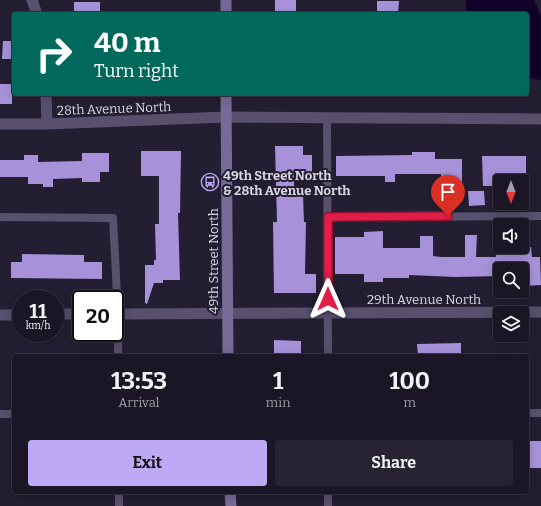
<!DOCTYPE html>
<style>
:root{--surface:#1a1626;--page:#272332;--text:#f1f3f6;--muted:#9f9fa7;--line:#383543;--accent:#bea9f4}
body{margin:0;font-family:Bitter,serif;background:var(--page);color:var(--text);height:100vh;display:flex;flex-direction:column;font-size:15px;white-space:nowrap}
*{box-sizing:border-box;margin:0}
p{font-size:13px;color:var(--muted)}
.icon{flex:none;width:22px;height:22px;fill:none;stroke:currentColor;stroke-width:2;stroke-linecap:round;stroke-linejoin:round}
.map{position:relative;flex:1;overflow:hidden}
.drawer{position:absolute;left:12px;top:354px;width:517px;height:140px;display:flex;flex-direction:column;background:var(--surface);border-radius:4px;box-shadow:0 2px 10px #0003,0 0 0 1px var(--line)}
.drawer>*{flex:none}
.top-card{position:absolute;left:12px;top:12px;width:517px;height:84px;border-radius:4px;box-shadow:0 2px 10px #0003,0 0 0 1px var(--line);background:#00695c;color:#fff;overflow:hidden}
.needle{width:26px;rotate:180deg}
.controls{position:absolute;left:493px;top:174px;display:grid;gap:8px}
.controls a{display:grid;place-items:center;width:36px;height:36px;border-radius:4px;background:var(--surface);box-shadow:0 2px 10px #0003,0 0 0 1px var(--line);font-size:20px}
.speed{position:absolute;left:12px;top:290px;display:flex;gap:8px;font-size:20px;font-weight:700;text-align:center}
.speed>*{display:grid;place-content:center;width:52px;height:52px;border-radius:50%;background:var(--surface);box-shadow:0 2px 10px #0003,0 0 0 1px var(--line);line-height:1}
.speed small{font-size:10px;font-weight:400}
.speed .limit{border:2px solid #111;border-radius:6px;background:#fff;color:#111}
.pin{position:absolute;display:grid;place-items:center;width:34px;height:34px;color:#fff;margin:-41px -17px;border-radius:50% 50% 50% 0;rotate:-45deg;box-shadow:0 0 4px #0007}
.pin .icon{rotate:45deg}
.me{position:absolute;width:44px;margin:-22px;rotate:0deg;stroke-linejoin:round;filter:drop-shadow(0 0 3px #0008)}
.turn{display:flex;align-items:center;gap:14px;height:84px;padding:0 16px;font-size:18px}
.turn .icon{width:52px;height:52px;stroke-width:2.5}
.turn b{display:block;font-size:28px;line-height:34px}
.eta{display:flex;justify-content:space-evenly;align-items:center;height:68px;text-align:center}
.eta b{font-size:24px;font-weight:700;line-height:28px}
.button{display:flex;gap:8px;margin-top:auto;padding:8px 16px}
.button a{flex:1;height:46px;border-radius:4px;background:var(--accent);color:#111;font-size:16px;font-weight:700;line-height:46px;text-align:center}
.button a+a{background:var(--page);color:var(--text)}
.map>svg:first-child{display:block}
.water{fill:#110029}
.building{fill:#a792d9}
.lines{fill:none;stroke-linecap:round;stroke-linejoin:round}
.service{stroke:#58506d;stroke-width:8}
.minor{stroke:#58506d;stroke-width:11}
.secondary{stroke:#776a97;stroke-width:11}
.route-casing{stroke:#92132f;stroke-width:10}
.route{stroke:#e11d48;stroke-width:7}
.labels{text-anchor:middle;stroke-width:4;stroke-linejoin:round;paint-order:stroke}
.street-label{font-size:13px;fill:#d9d6e4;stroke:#231e32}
.poi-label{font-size:13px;font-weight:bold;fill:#d9d6e4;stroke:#231e32;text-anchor:start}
</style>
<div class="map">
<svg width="541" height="506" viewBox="0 0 541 506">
<rect width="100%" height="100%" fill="#231e32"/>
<path class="water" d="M466,0h68l7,16v64l-14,-2v-64h-61z"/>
<path class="building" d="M275,0h21v14h-21z
M377,1h22l-1,13h-21z
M74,2h26v12h-26z
M3,41h11v18h-12z
M0,84h12v20h-12z
M275,146h28v9h9v18h-18v23l9,-1 1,27h2l-1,52h11v19h-42l-1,-71h4z
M141,151h40l-1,62h-2l2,67h-17v3h-9l-7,21 -2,-1v-38h9v-5h2l-1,-36h4v-48h-18z
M412,152h23v7h27v27l-21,1v-13h-46v8h-10v-6h-49v-20l76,-1z
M82,153h27v19h-9v10h-18v-4l-29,1v8h-10v-3h-15v-7h-28v-17h24v-5h14v7l44,-1z
M482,156h44v19h-21v6h-5v5h-17z
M468,191h16l1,14 -16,1z
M383,231v17h37v-12h13v20l8,1h24v-22h12l-1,22h20v-10h35l1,10h8l1,28 -17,1 -1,-17h-23v7l-44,1 -47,-2v3h-26v4h-19v-8h-29v-37h29v-5z
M22,254l62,1v7h18v17l-91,-1v-16h11z
M274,340l27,1v15h-27z
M461,343v13h-43l-1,-12z
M527,441h14v27h-14z"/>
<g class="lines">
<path class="service" d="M327,118l1,238
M0,217l113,1 5,96v42
M328,217l213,-1
M527,413h14
M0,414h14
M119,492v14
M328,506v-14"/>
<path class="minor" d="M32,0l5,14
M46,94l1,30
M0,124h47l179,-7 315,2
M55,314h26
M115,314l426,-2
M0,315h21"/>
<path class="secondary" d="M226,0v14
M226,94l2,262
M230,492l1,14"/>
</g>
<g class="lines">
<defs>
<path id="route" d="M328,299v-82l120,-1"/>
</defs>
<use href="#route" class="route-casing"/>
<use href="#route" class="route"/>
</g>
<defs>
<symbol id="bus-ring" viewBox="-11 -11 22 22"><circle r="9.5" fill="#231e32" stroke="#bea9f4" stroke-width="1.5"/><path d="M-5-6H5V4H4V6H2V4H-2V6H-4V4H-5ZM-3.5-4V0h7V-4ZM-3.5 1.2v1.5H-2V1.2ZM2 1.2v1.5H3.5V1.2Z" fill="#bea9f4"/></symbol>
</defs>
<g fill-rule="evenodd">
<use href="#bus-ring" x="200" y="172" width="20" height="20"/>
</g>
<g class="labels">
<g class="street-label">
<text transform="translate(114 108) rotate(-2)" y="5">28th Avenue North</text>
<text transform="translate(213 261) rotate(-90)" y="5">49th Street North</text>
<text x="424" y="304">29th Avenue North</text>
</g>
<g class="poi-label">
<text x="223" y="180">49th Street North<tspan x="223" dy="15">&amp; 28th Avenue North</tspan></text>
</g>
</g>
</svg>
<div class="controls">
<a><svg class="needle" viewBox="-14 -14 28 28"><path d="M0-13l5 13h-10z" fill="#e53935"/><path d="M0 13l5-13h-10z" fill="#9f9fa7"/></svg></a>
<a><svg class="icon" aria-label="sound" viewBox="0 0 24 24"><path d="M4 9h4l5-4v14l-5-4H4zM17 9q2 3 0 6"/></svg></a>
<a><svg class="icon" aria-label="search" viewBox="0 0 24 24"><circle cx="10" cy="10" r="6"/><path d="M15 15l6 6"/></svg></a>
<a><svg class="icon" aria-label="layers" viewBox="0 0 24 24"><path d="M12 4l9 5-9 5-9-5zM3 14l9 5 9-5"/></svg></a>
</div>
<div class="speed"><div>11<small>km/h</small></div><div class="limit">20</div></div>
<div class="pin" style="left:448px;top:216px;background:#d93025"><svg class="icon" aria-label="arrive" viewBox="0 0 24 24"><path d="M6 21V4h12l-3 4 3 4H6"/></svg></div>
<svg class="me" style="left:328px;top:299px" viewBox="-20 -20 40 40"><path d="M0-17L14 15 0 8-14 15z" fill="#e11d48" stroke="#fff" stroke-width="4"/></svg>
<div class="top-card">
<div class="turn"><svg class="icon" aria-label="right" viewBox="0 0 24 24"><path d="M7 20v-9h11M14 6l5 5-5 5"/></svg><div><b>40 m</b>Turn right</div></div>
</div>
<section class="drawer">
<div class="eta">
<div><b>13:53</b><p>Arrival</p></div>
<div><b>1</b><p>min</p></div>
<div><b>100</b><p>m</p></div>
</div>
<div class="button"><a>Exit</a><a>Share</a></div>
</section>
</div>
